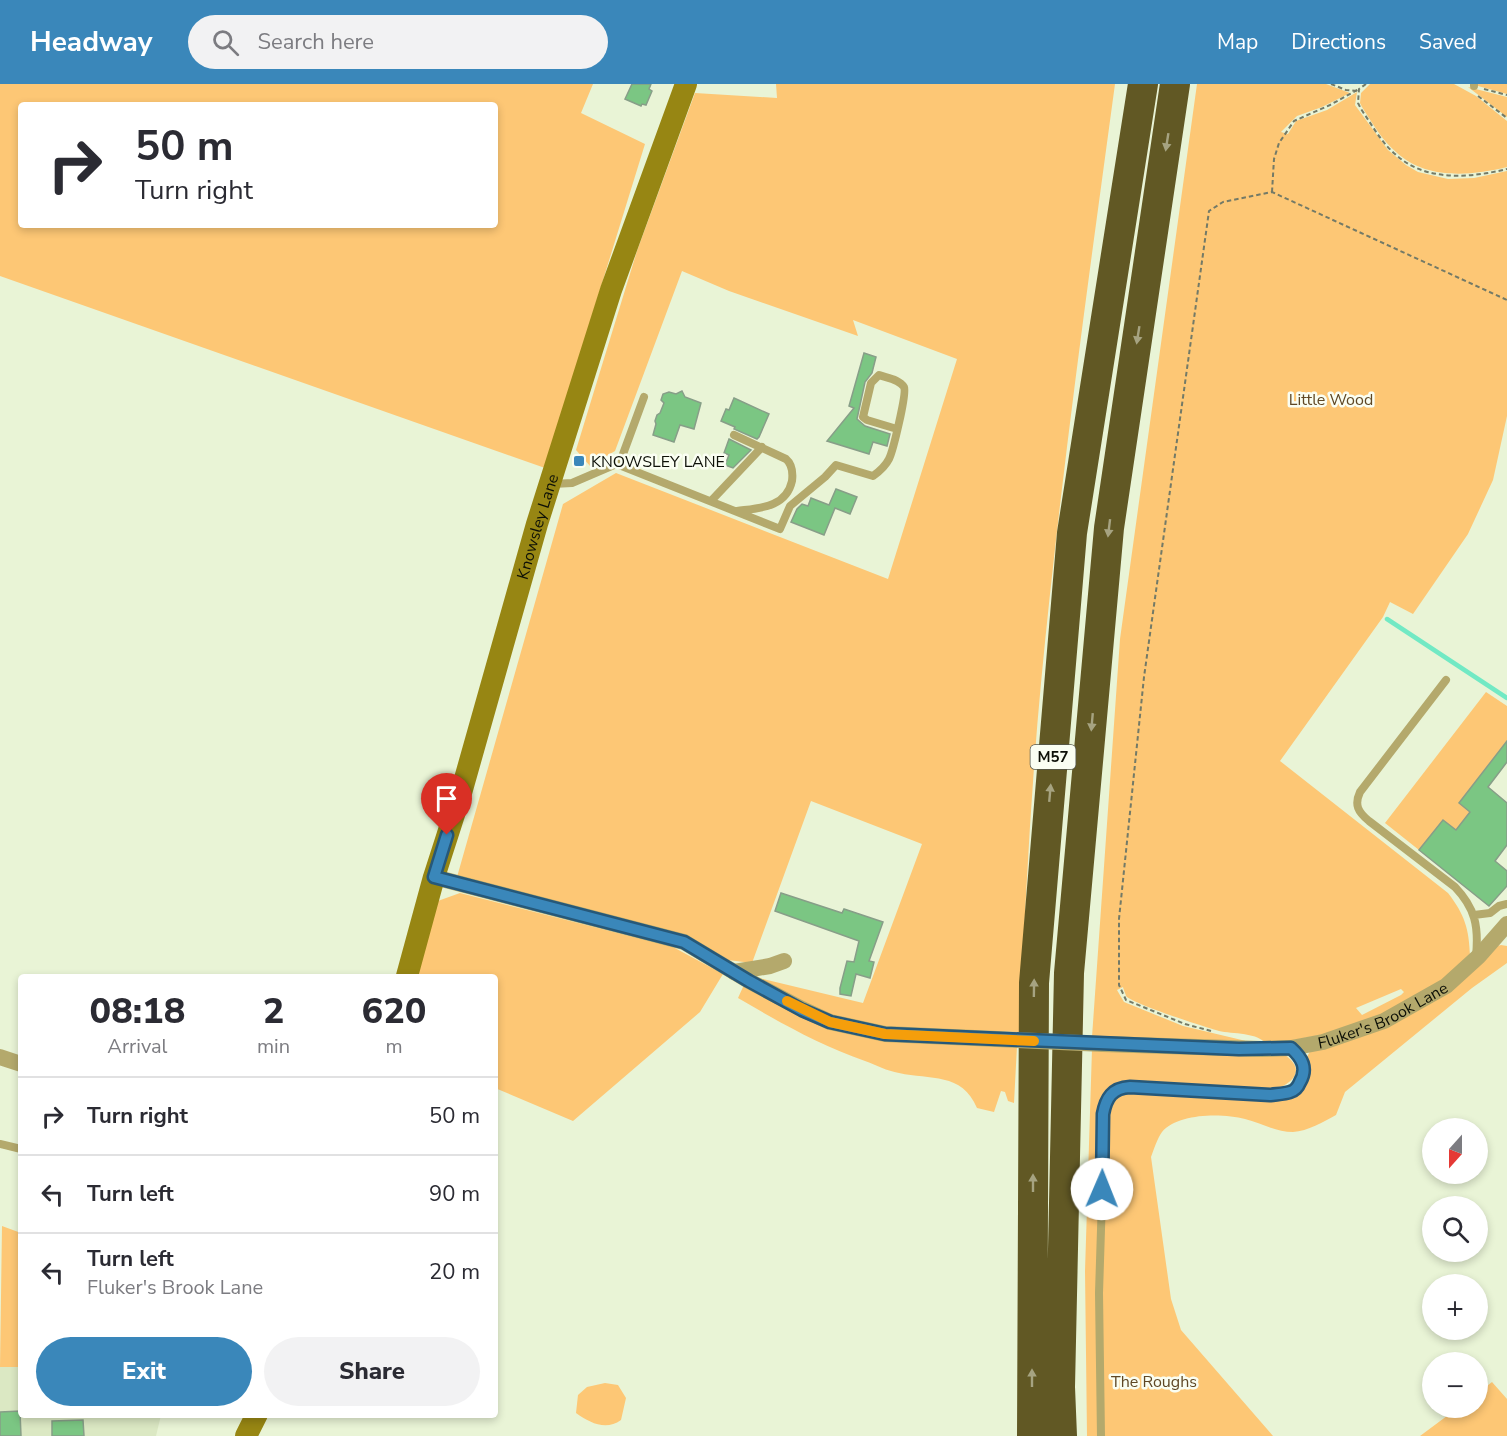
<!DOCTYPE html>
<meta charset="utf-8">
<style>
:root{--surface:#fff;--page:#f2f2f3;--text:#2b2b33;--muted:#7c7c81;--line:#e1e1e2;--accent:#3a87ba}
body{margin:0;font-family:"Nunito Sans",sans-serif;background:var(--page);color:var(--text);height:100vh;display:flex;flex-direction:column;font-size:22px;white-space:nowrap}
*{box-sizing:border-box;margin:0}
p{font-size:20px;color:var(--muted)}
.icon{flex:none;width:33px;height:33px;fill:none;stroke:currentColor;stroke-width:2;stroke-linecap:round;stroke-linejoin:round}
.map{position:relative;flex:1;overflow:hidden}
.side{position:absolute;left:18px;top:890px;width:480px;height:444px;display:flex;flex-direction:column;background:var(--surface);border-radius:6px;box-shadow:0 3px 9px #0003}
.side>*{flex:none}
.hud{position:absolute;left:18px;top:18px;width:480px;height:126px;border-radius:6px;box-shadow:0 3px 9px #0003;background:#fff;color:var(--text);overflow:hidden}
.needle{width:39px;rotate:201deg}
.tools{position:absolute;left:1422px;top:1034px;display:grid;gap:12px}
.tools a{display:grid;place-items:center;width:66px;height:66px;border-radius:50%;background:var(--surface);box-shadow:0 3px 9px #0003;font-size:30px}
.pin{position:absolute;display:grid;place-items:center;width:51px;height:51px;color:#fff;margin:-62px -26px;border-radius:50% 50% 50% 0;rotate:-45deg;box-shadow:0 0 6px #0007}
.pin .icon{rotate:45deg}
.me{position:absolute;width:66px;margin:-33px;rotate:1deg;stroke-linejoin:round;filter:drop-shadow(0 0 4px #0008)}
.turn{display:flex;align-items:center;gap:21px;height:126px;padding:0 18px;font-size:27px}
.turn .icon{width:78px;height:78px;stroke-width:2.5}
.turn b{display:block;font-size:42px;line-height:51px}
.eta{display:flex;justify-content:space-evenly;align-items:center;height:102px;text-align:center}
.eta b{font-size:36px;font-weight:800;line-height:42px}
.cta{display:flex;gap:12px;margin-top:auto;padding:12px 18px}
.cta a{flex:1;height:69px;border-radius:36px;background:var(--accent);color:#fff;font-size:24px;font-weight:800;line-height:69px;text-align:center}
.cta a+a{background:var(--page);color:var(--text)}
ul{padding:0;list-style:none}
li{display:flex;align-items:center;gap:18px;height:78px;padding:0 18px;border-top:2px solid var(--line)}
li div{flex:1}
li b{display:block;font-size:22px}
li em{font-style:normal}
header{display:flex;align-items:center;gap:36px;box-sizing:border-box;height:84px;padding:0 30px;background:var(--accent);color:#fff}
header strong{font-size:28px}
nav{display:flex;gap:33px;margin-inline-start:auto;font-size:21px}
.search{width:420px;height:54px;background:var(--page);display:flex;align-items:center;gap:15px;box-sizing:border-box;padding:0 21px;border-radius:33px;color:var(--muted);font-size:22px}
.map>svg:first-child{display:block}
.built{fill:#dbe8c3}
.green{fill:#fdc775;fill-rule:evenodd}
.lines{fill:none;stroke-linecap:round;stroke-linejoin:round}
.stream{stroke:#72e9c4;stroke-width:4.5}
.building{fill:#7bc683;stroke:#879e88;stroke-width:1.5}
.path{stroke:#737a67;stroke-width:2;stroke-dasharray:4.5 3;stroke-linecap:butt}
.service{stroke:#b4a96c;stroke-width:8}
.minor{stroke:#b4a96c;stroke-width:16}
.secondary{stroke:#978613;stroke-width:22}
.motorway{stroke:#615824;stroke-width:30}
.minor-bridge{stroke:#b4a96c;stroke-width:16}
.oneway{fill:#a6a381}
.route-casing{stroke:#265879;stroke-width:15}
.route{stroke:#3a87ba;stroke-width:10}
.slow{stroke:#f59e0b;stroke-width:10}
.poi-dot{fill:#3a87ba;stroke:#fafef2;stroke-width:2}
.labels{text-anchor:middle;stroke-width:5;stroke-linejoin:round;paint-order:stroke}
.shield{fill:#fafef2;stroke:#54574e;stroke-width:1.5}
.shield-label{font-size:15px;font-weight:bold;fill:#0d1007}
.park-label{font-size:16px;fill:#5f4724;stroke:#fafef2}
.poi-label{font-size:16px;fill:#0d1007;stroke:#fafef2;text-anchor:start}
.street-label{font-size:16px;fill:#0d1007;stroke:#fafef2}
</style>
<header>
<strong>Headway</strong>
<div class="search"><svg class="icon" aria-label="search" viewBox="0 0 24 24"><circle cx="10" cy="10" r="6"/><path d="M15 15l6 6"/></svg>Search here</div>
<nav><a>Map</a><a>Directions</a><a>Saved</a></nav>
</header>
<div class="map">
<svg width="1507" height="1352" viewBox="0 0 1507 1352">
<rect width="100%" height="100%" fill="#e9f4d6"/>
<path class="built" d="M0,1280h21v50l140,1 -5,21h-156z"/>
<path class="green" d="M0,0h593l-12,29 64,31 -100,324 -545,-192zM21,21h474v120h-474z
M776,0h339c-27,199 -55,399 -74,599 -11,116 -16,233 -22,349l-135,-5 -62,-14 -71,-37 112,27 59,-159 -111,-43 -59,162 -24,-3 -271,-83 106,-373 53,-31 272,106 69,-220 -104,-39 5,16 -129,-45 -47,-20 -67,180 -25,15 -14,-16 61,-199 58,-158 82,5z
M1197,0h129l24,9 -28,14 -25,9 -16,16 7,2 8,-13 31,-11 30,-18 -2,13 33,45 18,15 12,7 30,7 26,-1 33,-7v245l-14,64 -25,54 -55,80 -23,-12 -7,15 -103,144 168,132c17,22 21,36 22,63l-21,20 -33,22 -64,31 -85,16c-8,-13 -35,-11 -48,-14 -14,-4 -86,-27 -93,-35 0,-1 -3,-8 -3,-9l-6,3 7,12 59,24 63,15 -154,-4 28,-398zM1401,905l3,3 -3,3 -39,20 -6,-7z
M1370,0h84l22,12 31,25v46c-37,9 -81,13 -111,-15 -14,-12 -24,-29 -34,-45l-2,-4 1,-10z
M1478,0h29v10l-29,-8z
M1468,3l39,10v20z
M1486,608l21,14v35l-48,62 11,9 -14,18 -13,-10 -24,30 -34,-27z
M460,809l213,54 50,27 -23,38 -127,109 -78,-33v-112h-79l19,-74z
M1501,861l6,1v17l-35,25 -127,104 -9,23c-13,7 -28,16 -43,17 -17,0 -32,-9 -48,-13 -23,-6 -67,-6 -83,13 -5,7 -8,17 -11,25l20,142 10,31 92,106h-186l-2,-165 7,-222 193,6c20,14 10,27 -9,34l-147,-5c-14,1 -22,6 -27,18h5l16,-12 161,7c5,-2 11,-3 15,-6 8,-7 11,-24 8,-34l3,-6 38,-10 146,-94z
M743,903h6l48,26 220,33 -3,57 -6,-2 -3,-9 -4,-1 -7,21 -17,-4c-15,-36 -47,-28 -78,-35 -12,-2 -23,-8 -34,-12 -46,-16 -86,-39 -127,-63z
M2,1142l19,7v134h-21z
M1492,1298l15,17v37h-87l39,-29h19v-14z
M605,1299l13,2 8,13 -5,22c-15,11 -31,3 -45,-7l2,-18 9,-8z"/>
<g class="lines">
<path class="stream" d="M1387,535l120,79"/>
</g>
<path class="building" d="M632,0h19l-2,5 3,2 -6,14 -4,-1 -1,2 -16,-7z
M864,269l12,4 -4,16 -7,9 -8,37 8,7 25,8 -3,12 -14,-4 -4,12 -42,-13 27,-33 -5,-2z
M682,307l3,6 16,6 -7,26 -14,-4 -6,17 -21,-7 3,-11 -1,-3 2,-6 3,-2 4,-10 -3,-3 2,-6 6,-2 7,2z
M734,314l35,16 -10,23 -2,2 -23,-10 1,-2 -14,-6 5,-12 3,1z
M729,355l22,11 -18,18 -8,-3 4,-10 -5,-2z
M836,405l21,8 -7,17 -15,-6 -11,27 -33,-13 6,-13 5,-5 6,2 3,-8 18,7z
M1507,657v21l-19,25 19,16v42l-12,16 12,10v15l-18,20 -70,-56 24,-30 13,10 14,-18 -11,-9z
M781,809l61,20 2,-4 39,13 -14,39 5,1 -4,16 -14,-4 -5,22 -11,-2v-6l7,-27 7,1 5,-21 -84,-30z
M20,1327l1,25h-21v-24z
M83,1336l1,16h-32v-15z"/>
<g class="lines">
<path class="path" d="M1331,0l15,6 11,1
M1366,0l-7,5 -1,14 3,6c11,16 20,33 34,45 30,28 75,24 112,15
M1484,5l23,6
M1478,12l29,22
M1272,108l2,-33 5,-16 15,-22 36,-16 29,-16
M1211,947l-26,-7 -59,-24 -7,-15v-66l25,-242 65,-466 14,-9 49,-10 235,108"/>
<path class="service" d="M1474,2v-2
M734,351l52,24c7,6 7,14 6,22 -6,27 -33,27 -55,30
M619,381l25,-68
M553,400l19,-1 42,-18h5l161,64 10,-23 35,-29 11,-12 37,11c7,-5 12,-9 16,-17 4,-8 18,-66 15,-72 -5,-8 -17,-9 -25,-12l-8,8 -8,34 4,3 30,9
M711,417l51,-54
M1446,596l-86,112c-6,13 -2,20 9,29l86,66c20,21 24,39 21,69
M1474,831l16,-2 9,-7 8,-2
M0,1060l21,5
M1101,1352l-2,-143 6,-190 4,-7 11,-8 150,7c6,-1 14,-1 19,-3 5,-1 9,-5 11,-9 8,-15 2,-24 -9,-34"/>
<g class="minor">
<path d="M434,793l250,65 65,39 53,28 28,13 55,12 112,5"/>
<path d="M734,888l36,-6 14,-5"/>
<path id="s1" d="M1103,960l158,5 30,-1 32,-6 61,-21 62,-35 33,-30 28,-32"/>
<path d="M0,973l21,7"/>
</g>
<g class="secondary">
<path id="s2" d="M407,892l27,-99 27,-84 76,-269 74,-234 75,-206"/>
<path d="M246,1352l11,-22"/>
</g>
<path class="motorway" d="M1032,1352l2,-453 38,-450 71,-449
M1062,1352l-2,-49 9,-414 40,-445 66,-444"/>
<path class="minor-bridge" d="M997,955l106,5"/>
</g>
<defs><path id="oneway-solid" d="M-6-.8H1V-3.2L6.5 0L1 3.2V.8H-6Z" transform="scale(1.5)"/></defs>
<g class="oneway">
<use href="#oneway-solid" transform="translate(1167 58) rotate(99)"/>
<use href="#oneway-solid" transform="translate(1138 251) rotate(99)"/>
<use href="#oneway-solid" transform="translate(1109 444) rotate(97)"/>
<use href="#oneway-solid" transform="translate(1092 638) rotate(95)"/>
<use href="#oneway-solid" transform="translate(1050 709) rotate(-85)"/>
<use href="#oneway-solid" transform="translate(1034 904) rotate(-89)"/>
<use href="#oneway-solid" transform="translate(1033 1099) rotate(-90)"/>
<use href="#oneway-solid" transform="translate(1032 1294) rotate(-90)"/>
</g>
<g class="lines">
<defs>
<path id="route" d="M447,751l-13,42 250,65 65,39 53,29 28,12 55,12 354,15 52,-1c11,10 17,20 9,34 -2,5 -6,9 -10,10 -6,2 -14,2 -20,3l-140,-8c-18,1 -24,11 -27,27l-1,75"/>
</defs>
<use href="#route" class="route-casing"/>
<use href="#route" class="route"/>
<path class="slow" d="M787,917l43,21 55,12 149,7"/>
</g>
<rect class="poi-dot" x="573" y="371" width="12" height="12" rx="3"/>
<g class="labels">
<rect class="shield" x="1030.5" y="661" width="45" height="24" rx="4.5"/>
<g class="shield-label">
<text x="1053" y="678">M57</text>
</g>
<g class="park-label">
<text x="1331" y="321">Little Wood</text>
<text x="1154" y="1303">The Roughs</text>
</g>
<g class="poi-label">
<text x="591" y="383">KNOWSLEY LANE</text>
</g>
<g class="street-label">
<text dy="6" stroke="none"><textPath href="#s2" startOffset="468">Knowsley Lane</textPath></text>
<text dy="6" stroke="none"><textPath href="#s1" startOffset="286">Fluker's Brook Lane</textPath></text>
</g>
</g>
</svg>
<div class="tools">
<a><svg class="needle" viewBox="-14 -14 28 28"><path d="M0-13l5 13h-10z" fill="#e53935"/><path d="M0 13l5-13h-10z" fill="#7c7c81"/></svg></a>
<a><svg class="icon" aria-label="search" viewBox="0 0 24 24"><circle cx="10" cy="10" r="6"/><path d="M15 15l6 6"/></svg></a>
<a>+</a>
<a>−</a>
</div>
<div class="pin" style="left:447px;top:751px;background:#d93025"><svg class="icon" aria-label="arrive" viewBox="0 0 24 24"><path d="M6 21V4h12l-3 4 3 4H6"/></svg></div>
<svg class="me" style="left:1102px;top:1105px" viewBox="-20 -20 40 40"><circle r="19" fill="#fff"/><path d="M0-13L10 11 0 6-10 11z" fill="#3a87ba"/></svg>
<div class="hud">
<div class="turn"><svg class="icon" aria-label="right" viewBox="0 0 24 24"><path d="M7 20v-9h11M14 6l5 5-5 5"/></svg><div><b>50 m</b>Turn right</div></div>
</div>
<section class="side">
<div class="eta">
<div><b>08:18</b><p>Arrival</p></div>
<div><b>2</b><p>min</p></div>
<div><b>620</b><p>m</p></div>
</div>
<ul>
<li><svg class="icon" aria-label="right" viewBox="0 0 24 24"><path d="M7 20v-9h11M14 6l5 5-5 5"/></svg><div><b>Turn right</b></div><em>50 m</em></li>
<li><svg class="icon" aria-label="left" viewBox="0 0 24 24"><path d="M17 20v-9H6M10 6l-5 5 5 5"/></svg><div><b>Turn left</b></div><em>90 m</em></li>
<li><svg class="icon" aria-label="left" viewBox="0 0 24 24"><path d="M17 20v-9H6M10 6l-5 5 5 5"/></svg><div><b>Turn left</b><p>Fluker's Brook Lane</p></div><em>20 m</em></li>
</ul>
<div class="cta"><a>Exit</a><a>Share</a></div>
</section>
</div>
